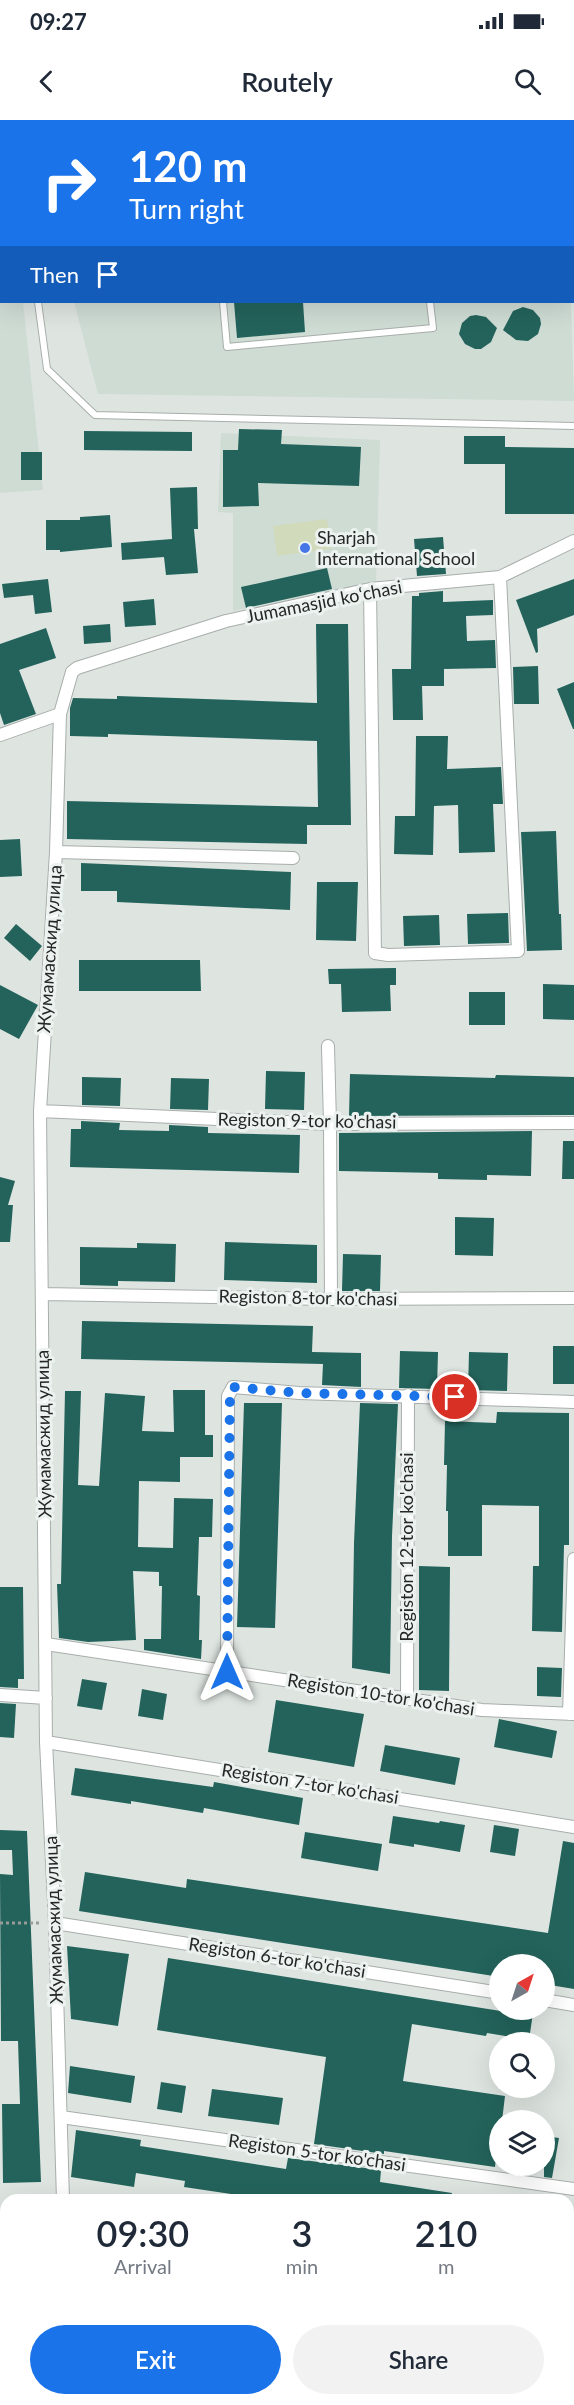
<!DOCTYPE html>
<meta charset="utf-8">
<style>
:root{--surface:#fff;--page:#f2f2f3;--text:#1f2937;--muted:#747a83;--accent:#1a73e8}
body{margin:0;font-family:Lato,sans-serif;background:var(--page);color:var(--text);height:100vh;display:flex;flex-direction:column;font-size:22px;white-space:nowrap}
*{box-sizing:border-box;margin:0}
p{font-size:20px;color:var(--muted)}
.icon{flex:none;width:33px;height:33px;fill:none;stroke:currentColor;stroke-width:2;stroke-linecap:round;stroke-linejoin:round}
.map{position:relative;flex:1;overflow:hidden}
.panel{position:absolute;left:0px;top:2074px;width:574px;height:212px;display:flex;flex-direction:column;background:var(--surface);border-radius:18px 18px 0 0;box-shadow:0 6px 24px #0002}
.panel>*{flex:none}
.top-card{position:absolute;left:0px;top:0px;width:574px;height:183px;box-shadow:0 6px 24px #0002;background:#1a73e8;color:#fff;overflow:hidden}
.needle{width:39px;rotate:39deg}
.controls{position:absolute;left:489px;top:1834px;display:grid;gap:12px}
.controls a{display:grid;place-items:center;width:66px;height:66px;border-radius:50%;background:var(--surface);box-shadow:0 6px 24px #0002;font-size:30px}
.pin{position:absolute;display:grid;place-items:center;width:51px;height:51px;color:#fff;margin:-26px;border:3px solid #fff;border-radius:50%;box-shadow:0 2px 6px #0007}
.me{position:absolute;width:66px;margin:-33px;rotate:0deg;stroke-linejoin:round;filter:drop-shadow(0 0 4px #0008)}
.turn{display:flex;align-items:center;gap:21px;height:126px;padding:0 30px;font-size:27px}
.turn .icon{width:78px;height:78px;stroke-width:2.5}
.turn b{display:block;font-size:42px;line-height:51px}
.then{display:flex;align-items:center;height:57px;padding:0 30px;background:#0003;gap:12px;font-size:22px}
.eta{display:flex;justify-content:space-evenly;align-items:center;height:102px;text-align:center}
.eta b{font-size:36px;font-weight:600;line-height:42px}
.button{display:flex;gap:12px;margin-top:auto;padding:12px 30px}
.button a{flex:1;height:69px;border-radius:36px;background:var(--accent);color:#fff;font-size:24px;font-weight:600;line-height:69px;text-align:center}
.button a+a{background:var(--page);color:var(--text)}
.status{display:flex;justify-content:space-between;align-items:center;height:42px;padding:0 30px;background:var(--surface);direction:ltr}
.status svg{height:16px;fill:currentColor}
header{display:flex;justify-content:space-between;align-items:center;height:78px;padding:0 30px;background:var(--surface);font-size:27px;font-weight:600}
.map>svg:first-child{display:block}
.built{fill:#cedcd4}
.green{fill:#d1dbbb}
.building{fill:#23635b}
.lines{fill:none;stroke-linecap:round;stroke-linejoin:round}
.lane-casing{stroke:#a8aeab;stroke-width:8}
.street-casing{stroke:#a8aeab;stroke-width:14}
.path{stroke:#979c99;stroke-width:3;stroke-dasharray:3 3;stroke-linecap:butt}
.lane{stroke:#fff;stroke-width:6}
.street{stroke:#fff;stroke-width:12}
.route{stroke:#1a73e8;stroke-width:10;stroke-dasharray:0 18}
.poi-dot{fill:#4675e7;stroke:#ecf2ef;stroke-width:2}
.labels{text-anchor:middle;stroke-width:6;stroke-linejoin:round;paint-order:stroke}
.poi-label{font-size:18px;fill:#252726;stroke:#ecf2ef;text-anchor:start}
.street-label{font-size:18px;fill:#252726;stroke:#ecf2ef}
</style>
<div class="status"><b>09:27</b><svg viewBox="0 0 49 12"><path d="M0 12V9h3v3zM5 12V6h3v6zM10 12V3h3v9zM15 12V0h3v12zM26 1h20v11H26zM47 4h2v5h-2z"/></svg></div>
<header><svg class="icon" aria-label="back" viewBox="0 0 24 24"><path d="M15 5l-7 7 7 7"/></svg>Routely<svg class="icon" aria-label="search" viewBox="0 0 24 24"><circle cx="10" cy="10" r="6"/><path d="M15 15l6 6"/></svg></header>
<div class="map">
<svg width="574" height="2285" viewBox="0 0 574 2285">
<rect width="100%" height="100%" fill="#dee5e1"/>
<path class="built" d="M0,0l4,1 -2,1v180h21l20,188 -43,3z
M29,0h533v1l-533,1z
M74,182h497l3,99 -476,-7z
M221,313l159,7 -4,142 -143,29v-98l-15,-1z"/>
<path class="green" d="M327,399l4,30 -54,7 -4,-30z"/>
<path class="building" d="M234,182h69l2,30 -68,6z
M523,187l10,3 7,8 1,6 -3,10 -10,7 -12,-1 -13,-10 10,-19z
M476,195l10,2 11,11 -6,14 -10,7h-6l-10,-5 -6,-10 3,-11 8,-7z
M239,309l43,1 -1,14 80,3 -2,39 -101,-3 1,23 -36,1v-57h15z
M84,311l108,1v19l-108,-1z
M464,316h41v11l69,1v66h-69v-50h-41z
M21,332h21v28h-21z
M197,367l1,42h-4l4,44 -32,2 -2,-18 -42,3 -1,-17 51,-4 -2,-51z
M110,395l2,32 -52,5v-2h-14v-30h34v-3z
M443,417l3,37 -29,2 -3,-37z
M327,448l5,21 -86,19 -5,-21z
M48,459l4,33 -17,2 -2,-19 -29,3 -2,-14z
M574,459v36l-37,14 1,23 -2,1 -20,-53z
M443,471v11l50,-2v15l-27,1 1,25 28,-1 1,28 -52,1v17h-22l1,34h-30l-1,-51h19l1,-73h7v-3z
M154,479l2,26 -31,2 -2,-25z
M110,504l1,18 -27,2 -1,-18z
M316,504h32l3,201h-44v19l-240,-5v-38l251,6 -1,-66 -209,-7v3l-38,-1v-28l3,-10 44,1v-3l200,7z
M46,508l10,30 -37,12 17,44 -32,11 -4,-12v-69z
M538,546l1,38h-25l-1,-37z
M574,562v47h-1l-16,-40z
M416,616h32l-1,33 54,-2 2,37h-10l2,48 -36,1 -1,-48 -24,1 -1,49 -39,-1 1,-38h20z
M556,711l3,83h2l1,36 -35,1 -6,-119z
M20,719l2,37 -22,1v-37z
M81,743l210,9 -1,38 -173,-8v-11h-36z
M317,762h41l-2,59 -40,-1z
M508,793l1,30 -41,1 -1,-30z
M439,795l1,30 -36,1 -1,-30z
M16,804l26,22 -12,15 -26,-23z
M79,840h121l1,31h-122z
M396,848v17h-6l1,26 -49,1 -1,-28h-12l-1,-15z
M543,864l31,1v35l-31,-1z
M0,865l38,20 -19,34 -19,-10z
M469,872h36v33h-36z
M266,951l39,1 -1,38 -39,-1z
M350,954l145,4 1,-3 78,2v38l-225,1z
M82,957l39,1 -1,28 -38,-1z
M171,958l38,1 -1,31 -38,-1z
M81,1001l39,2 -1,7 50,1v-6l39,2v6l92,2 -1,38 -229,-6 1,-38h10z
M532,1011l-1,45 -44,-1v5l-49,-1v-6l-99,-2v-38z
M563,1021h11v38h-12z
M0,1057l15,4 -7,24h5l-3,37h-10z
M455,1097l39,1 -1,38 -38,-1z
M225,1122l92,3v38l-93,-3z
M137,1123l39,1 -1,38 -57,-1v5l-38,-1v-38l57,1z
M343,1134l38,1 -1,36h-38z
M82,1201l231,5 -1,26 49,1v34l-39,-2 1,-21 -242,-5z
M553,1226h21v38h-21z
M400,1231l38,1 -1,37 -38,-1z
M469,1232l39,1 -1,38 -39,-1z
M173,1270h32v45h8v22h-33v25l-41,-1 -1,66 35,1 1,-50 39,1 -1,38h-13l-2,58 3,1 -1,44h3l-1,19 -57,-9v-11h17l1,-53h-3v-14l-26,-1 3,69 -48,2 -29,-4 -2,-54h4l4,-193h16l-3,94 21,1 6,-93 40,3 -3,35 32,1z
M244,1283h38l-7,225 -38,-1z
M360,1283l38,1 -6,132 -2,138 -38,-6 2,-125z
M497,1292l72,1v132h-5l-2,87 -30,-1 1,-65h6v-60l-57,-1v51h-34v-45h-2l1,-46h-3l1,-44 51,2z
M419,1446l31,1 -1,124 -30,-1z
M0,1467h23l1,92h-6v9l-18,-1z
M537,1547l25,1 -1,29 -24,-1z
M82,1559l25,4 -5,27 -25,-4z
M142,1569l25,5 -4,26 -25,-4z
M276,1580l88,14 -10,53 -86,-15z
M0,1583l16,1 -2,34 -14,-1z
M499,1599l58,12 -5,27 -58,-11z
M385,1625l75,13 -5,27 -75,-14z
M75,1648l138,19 1,-5 89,16 -4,27 -95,-17 -1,5 -72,-12v3l-60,-9z
M393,1696l46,7 1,-2 25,4 -5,27 -46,-8v3l-25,-4z
M494,1705l25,4 -4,27 -25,-4z
M0,1710l27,1 14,351 -38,1 -1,-79h18l-2,-63h-17l-1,-167 13,1 -1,-25h-12z
M305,1712l77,12 -4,27 -77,-13z
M563,1721l11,2v146l-30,-5v-19h-44v12l-421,-66 6,-39 101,16 1,-9 361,54z
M67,1826l62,8 -11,72 -47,-7z
M168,1838l339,54 1,-2h5l20,3 -4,27 -42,-7 -1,3 -74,-12 -9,57 102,15 -3,25h-2l-5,46 -111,-16v3l-70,-10 12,-87 -169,-27z
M70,1946l65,10 -4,27 -63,-10z
M161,1962l25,4 -4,27 -25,-4z
M212,1969l71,9 -4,27 -71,-9z
M76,2010l65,10 -1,6 146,23 2,-11 93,12 -1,12 72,11 -1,7h-221l1,-6 -47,-7 1,-6 -49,-8 -2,14 -63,-10z
M544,2016l15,2 -7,40 -8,-1z"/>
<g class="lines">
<defs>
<path id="lane" d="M16,0v2
M205,0l1,2
M412,0v2
M38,182l9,67 48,46 479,11
M223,182l4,45 206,-19 -3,-26"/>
<path id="street" d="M370,469l5,364 13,2 130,-4 -18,-374
M0,615l60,-21
M56,732l237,6
M328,926l2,78 1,175
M40,991l290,13 244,-1
M43,1174l288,5 243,-1
M46,1524l436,66 92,4
M227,1552l1,-276 5,-9 66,6 275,9
M0,1575l46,3
M407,1578l1,-303
M569,1594l5,-155
M46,1622l528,85
M55,1803l445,70
M544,1880l30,5
M61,1997l513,72
M63,2080l-8,-277 -9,-181 -6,-631 16,-259 4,-138 12,-42 5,-4 149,-47 144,-32 130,-12 74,-36
M568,2254l6,-40
M61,2285v-5
M563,2285l1,-5"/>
</defs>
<use href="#lane" class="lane-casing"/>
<use href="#street" class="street-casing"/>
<path class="path" d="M0,1803h41"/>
<use href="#lane" class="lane"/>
<use href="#street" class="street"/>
</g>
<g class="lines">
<path class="route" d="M227,1552l3,-282 3,-3 66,6 156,4"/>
</g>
<circle class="poi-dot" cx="305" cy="428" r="6"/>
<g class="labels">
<g class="poi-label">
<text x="317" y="424">Sharjah<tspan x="317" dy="21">International School</tspan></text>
</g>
<g class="street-label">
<text transform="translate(324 482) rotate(-11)" y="6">Jumamasjid koʻchasi</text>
<text transform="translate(50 829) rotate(-86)" y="6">Жумамасжид улица</text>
<text transform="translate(307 1001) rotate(1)" y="6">Registon 9-tor ko'chasi</text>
<text transform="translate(308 1178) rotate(1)" y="6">Registon 8-tor ko'chasi</text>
<text transform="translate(44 1314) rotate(-91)" y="6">Жумамасжид улица</text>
<text transform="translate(407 1427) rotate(-90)" y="6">Registon 12-tor ko'chasi</text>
<text transform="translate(381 1575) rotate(9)" y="6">Registon 10-tor ko'chasi</text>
<text transform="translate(310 1664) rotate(9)" y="6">Registon 7-tor ko'chasi</text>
<text transform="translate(54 1800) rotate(-92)" y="6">Жумамасжид улица</text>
<text transform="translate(277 1838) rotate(9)" y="6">Registon 6-tor ko'chasi</text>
<text transform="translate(317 2033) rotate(8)" y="6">Registon 5-tor ko'chasi</text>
</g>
</g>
</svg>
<div class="controls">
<a><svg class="needle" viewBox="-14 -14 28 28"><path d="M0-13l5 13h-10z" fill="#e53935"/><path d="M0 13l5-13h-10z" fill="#747a83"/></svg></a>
<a><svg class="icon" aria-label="search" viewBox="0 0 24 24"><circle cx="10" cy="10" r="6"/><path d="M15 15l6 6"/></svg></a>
<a><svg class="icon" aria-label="layers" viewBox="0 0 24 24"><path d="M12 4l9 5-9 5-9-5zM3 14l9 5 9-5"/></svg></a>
</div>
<div class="pin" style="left:455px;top:1277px;background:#d93025"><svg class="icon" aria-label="arrive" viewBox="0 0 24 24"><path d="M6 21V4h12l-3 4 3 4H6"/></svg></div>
<svg class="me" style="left:227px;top:1552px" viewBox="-20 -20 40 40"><path d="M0-17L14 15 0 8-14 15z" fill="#1a73e8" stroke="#fff" stroke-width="4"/></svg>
<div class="top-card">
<div class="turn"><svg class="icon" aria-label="right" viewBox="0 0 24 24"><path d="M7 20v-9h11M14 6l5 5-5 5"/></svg><div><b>120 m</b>Turn right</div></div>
<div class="then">Then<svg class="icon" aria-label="arrive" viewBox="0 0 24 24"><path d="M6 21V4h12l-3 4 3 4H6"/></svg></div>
</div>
<section class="panel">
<div class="eta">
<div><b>09:30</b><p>Arrival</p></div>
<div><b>3</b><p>min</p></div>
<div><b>210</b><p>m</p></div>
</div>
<div class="button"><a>Exit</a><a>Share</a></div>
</section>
</div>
